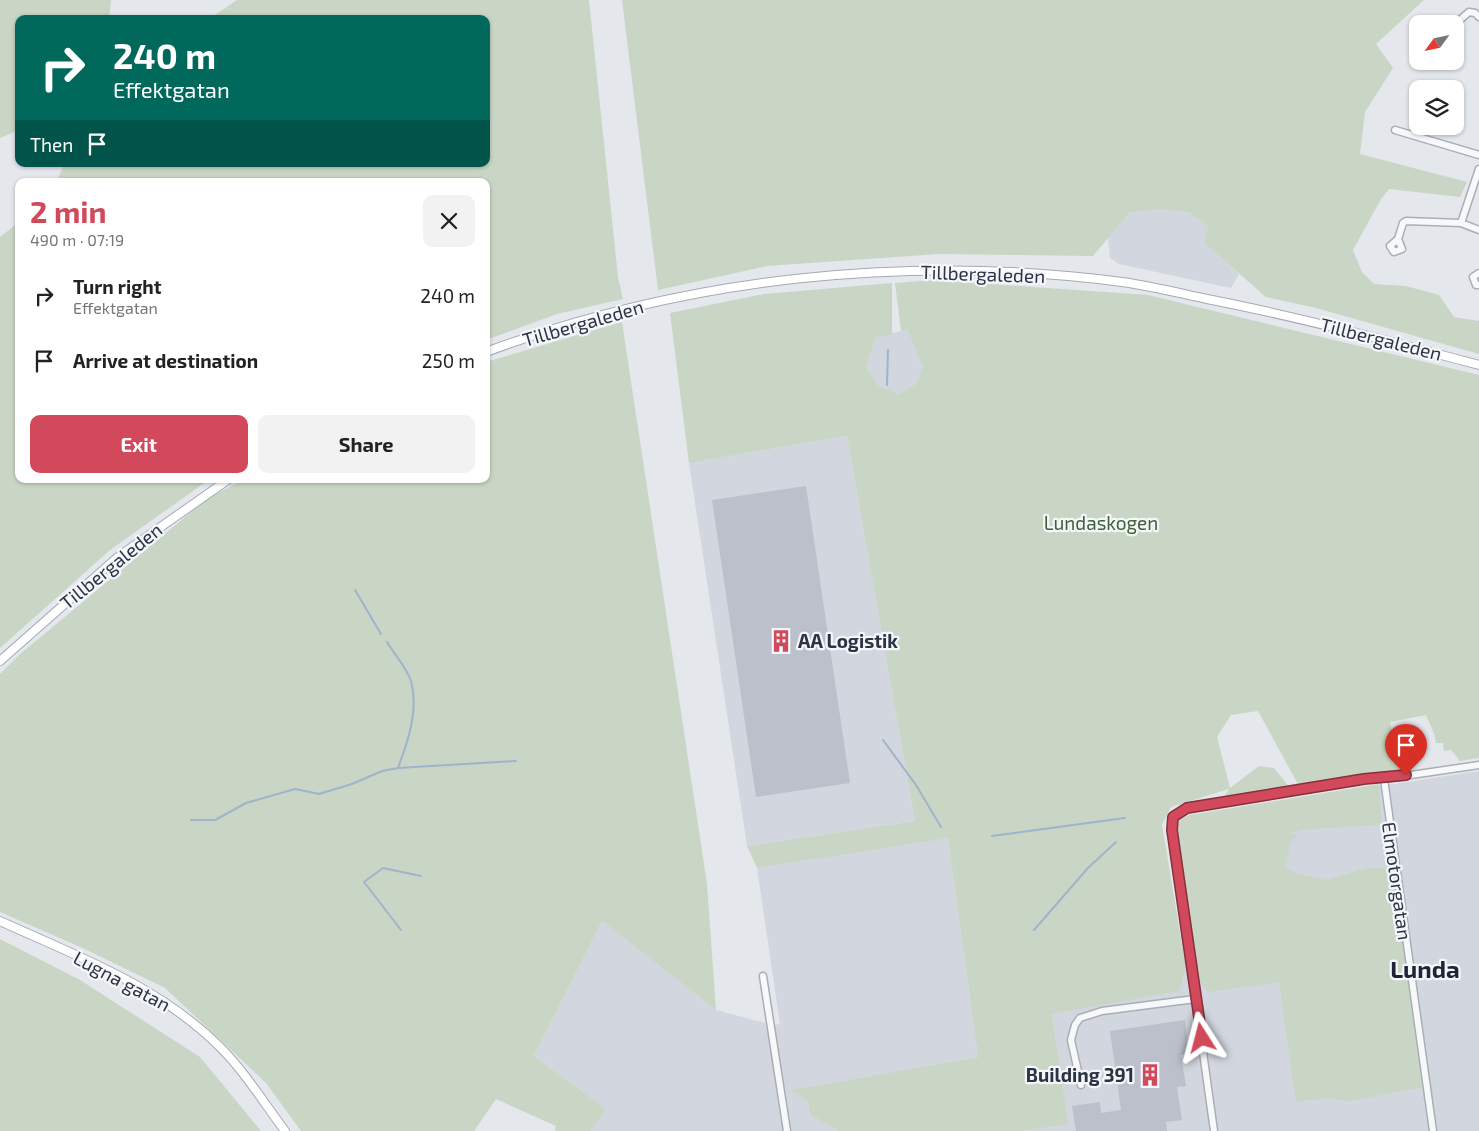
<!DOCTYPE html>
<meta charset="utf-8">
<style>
:root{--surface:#fff;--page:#f2f2f2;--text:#222;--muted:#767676;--accent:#d1495b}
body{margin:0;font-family:"Exo 2",sans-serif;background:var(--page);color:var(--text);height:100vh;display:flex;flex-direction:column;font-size:19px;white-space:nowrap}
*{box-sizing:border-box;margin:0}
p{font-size:16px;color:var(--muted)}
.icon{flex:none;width:28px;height:28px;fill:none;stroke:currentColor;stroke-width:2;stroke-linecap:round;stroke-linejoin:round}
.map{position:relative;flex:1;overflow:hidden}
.details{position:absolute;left:15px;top:178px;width:475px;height:305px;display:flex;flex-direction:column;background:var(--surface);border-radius:10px;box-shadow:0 1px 4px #0004}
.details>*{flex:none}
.top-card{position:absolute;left:15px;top:15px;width:475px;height:152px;border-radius:10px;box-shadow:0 1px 4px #0004;background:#00695c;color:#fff;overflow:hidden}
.needle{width:32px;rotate:237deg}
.fabs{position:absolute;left:1409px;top:15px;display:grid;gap:10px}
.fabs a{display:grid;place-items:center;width:55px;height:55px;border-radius:10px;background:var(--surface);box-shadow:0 1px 4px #0004;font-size:25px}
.pin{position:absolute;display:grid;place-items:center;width:42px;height:42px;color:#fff;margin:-51px -21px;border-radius:50% 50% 50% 0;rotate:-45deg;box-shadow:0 0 5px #0007}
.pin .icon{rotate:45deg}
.me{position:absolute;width:55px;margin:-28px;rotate:351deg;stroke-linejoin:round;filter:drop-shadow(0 0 4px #0008)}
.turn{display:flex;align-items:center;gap:18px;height:105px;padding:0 15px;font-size:22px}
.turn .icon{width:65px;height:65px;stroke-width:2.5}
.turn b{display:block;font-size:35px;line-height:42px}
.then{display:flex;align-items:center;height:48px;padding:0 15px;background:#0003;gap:10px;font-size:19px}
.round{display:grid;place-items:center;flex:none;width:52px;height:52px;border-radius:10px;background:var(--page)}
.summary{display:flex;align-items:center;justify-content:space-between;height:85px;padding:0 15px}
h1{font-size:30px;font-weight:700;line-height:38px;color:var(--accent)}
.primary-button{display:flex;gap:10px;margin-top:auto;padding:10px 15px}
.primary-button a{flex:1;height:58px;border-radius:10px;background:var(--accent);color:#fff;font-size:20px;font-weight:700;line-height:58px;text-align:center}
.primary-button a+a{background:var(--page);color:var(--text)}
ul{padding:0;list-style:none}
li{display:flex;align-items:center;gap:15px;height:65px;padding:0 15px}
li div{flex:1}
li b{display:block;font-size:19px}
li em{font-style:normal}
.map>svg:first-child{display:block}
.built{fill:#d2d6de}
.green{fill:#c9d6c5}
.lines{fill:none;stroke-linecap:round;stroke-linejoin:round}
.stream{stroke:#9fb4cc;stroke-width:2}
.building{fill:#bbc0ca}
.minor-casing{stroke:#a9aeb7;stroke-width:9}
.major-casing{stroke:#a3abb8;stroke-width:10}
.minor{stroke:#f7f8fa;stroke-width:6}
.major{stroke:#fff;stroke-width:8}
.route-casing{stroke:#882f3b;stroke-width:12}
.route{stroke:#d1495b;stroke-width:9}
.labels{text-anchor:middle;stroke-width:4.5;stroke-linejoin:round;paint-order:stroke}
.street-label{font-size:19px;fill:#2b3445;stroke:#f4f6f9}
.park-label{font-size:19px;fill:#3f6138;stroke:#f4f6f9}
.poi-label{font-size:19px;font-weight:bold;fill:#2b3445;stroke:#f4f6f9;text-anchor:start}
.district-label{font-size:24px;font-weight:bold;fill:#1d2536;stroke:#f4f6f9}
</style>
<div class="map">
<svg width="1479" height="1131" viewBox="0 0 1479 1131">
<rect width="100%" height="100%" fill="#e4e7ec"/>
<path class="built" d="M1161,209l29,4 18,13 -4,17 35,31 -8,14 -112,-24 -9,-6 -2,-21 21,-24z
M907,329l15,37 -5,17 -18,11 -20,-8 -13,-19 10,-29z
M847,436l68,385 -168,25 -58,-383z
M1479,771v360h-456l44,-7 -15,-111 128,-22 9,-33 -12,-129 3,-9 10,-5z
M948,837l30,220 -186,33 15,10 3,15 29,16h-248l15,-22 -72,-53 68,-135 114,89 56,15 8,-1 -23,-156z"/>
<path class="green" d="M0,0h111l-2,19h-90v111l-19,8z
M237,0h352l29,277 5,22 -66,15 -71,26v-159h-429l7,-17h422v-145h-277z
M622,0h802l-48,44 17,24 -28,44 -5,42 107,28 -7,15 -71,-8 -8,10 -28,51 9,22 12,12 32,2 33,9 15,22 25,4v33l-163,-46 -50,-11 -62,-54 4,-17 -18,-13 -29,-4 -32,4 -36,43 -154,-2 -172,12 -109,24z
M19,222v257h191l-100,71 -110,98v-411z
M934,280l214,15 331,80v383l-19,3 -9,-11 -7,1 -1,-8h-7c-1,-10 -6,-18 -10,-28l-36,7 10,48 -101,16 -41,-75 -27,4 -14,22 13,51 29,-22 15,2 16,20 -65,8 4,-7 -58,18 -9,18 24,143 -6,23 -128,23 16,110 -45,7h-184l-29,-16 -3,-15 -16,-10 187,-33 -30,-219 -191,30 -10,-22 168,-25 -68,-385 -158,27 -19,-150 94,-19 128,-11v51l-16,4 -10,29 13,19 20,8 18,-11 5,-17 -15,-37 -6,2 -6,-48z
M622,322l85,562 9,126 -114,-89 -68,135 72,53 -15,22h-36l1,-5 -60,-27 -22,32h-173l-35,-48 -101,-95 -78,-38 -87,-38v-238l19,-19 189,-157 37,-19h241v-117z
M1379,784l3,41 -73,4 -22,5 11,1 -8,7 -4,26 9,5 32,7 40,-12h26l32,219 -77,14 -21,-3 -31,4 -17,-120 -71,10 -12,-15 -19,-148 3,-9 10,-5z
M0,939l80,41 120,77 61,74h-261z"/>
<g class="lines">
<path class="stream" d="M887,385l1,-35
M355,590l26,44
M387,642c7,12 20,26 24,39 8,29 -3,60 -13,87l118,-7
M883,740l33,45 25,42
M191,820h24l31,-17 49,-14 24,5 33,-10 30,-13 16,-3
M992,836l133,-18
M401,930l-37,-48 19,-14 38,8
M1034,930l54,-62 28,-26"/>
</g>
<path class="building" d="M806,486l44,297 -94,14 -44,-297z
M1185,1020l4,34 -8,1 5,31 -9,1 5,33 -16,2 1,9h-91l-4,-25 28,-4 1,11 20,-3 -11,-79z"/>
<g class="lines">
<defs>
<path id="minor" d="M1455,24l14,-12 6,1 4,4
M1395,130l84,25
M1461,223l18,-54
M1398,239l-8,7 4,6 8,-3 -4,-10 5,-16 3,-2 55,2 18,7
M1479,273l-6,4 3,8h3
M1384,779l49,352
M763,976l24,155
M1081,1085l-10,-45 4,-15 5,-7 22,-7 93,-12
M1214,1131l-42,-301 1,-13 14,-9 178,-29h19l95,-14"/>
<path id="major" d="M486,352c202,-75 423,-98 636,-70 29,4 57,11 85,17 92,18 182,42 272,66
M0,661l118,-104 111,-78
M0,921c77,35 159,65 220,126 25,25 44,56 65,84"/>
</defs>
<use href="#minor" class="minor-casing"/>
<use href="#major" class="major-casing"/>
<use href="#minor" class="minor"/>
<use href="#major" class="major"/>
</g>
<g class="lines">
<defs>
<path id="route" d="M1202,1038l-30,-208 1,-13 14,-9 177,-29 42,-4"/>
</defs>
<use href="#route" class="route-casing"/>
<use href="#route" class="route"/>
</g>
<defs>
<symbol id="building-bare" viewBox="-9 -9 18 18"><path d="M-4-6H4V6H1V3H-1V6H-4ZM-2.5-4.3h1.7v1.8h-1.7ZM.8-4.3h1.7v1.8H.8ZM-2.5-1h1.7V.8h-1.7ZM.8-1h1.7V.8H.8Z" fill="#d1495b" stroke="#f4f6f9" stroke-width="2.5" paint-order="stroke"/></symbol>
</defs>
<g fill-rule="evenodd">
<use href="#building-bare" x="765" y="625" width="32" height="32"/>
<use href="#building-bare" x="1134" y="1059" width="32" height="32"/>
</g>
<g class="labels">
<g class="street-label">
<text transform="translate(983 274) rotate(2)" y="7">Tillbergaleden</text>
<text transform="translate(583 323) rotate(-16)" y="7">Tillbergaleden</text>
<text transform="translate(1381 339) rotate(14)" y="7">Tillbergaleden</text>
<text transform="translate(111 566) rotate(-39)" y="7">Tillbergaleden</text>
<text transform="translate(1397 881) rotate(82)" y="7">Elmotorgatan</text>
<text transform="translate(122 981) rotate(28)" y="7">Lugna gatan</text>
</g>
<g class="park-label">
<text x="1101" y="530">Lundaskogen</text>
</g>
<g class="poi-label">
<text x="798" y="648">AA Logistik</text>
<text x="1134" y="1082" text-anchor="end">Building 391</text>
</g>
<g class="district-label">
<text x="1425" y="978">Lunda</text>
</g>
</g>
</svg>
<div class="fabs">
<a><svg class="needle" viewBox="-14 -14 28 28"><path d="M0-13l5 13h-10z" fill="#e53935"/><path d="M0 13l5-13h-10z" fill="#767676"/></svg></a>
<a><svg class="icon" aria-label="layers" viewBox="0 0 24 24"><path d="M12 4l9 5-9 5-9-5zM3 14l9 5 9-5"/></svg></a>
</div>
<div class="pin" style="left:1406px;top:775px;background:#d93025"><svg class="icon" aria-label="arrive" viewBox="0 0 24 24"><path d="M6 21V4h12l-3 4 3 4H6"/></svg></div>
<svg class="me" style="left:1202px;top:1038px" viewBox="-20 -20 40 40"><path d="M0-17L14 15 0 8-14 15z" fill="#d1495b" stroke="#fff" stroke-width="4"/></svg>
<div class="top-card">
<div class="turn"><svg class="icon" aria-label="right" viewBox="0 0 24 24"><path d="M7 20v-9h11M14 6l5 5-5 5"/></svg><div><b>240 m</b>Effektgatan</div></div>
<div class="then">Then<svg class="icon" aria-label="arrive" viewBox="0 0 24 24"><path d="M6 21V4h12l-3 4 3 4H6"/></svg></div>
</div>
<section class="details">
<div class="summary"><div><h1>2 min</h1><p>490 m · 07:19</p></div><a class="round"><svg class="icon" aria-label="close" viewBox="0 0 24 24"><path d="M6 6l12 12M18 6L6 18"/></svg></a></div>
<ul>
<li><svg class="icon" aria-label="right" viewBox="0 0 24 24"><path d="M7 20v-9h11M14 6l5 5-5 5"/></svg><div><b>Turn right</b><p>Effektgatan</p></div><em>240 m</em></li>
<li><svg class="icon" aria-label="arrive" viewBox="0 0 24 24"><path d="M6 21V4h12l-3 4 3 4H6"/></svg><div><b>Arrive at destination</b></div><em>250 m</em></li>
</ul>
<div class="primary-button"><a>Exit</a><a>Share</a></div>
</section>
</div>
